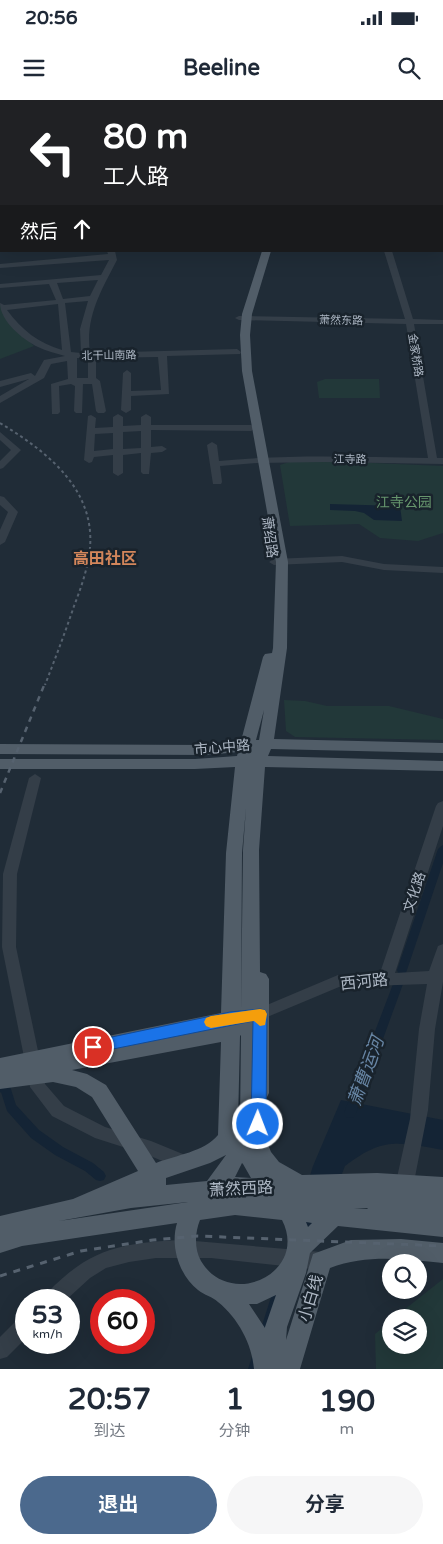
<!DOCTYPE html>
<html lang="zh">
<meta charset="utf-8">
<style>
:root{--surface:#fff;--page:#f6f6f7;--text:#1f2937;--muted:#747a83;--accent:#4b698d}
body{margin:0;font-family:"Varela Round","Noto Sans SC",sans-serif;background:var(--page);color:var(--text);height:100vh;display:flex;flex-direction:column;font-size:19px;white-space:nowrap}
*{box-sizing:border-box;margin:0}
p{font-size:16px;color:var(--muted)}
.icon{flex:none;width:28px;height:28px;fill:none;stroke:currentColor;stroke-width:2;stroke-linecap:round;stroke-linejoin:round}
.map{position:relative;height:1269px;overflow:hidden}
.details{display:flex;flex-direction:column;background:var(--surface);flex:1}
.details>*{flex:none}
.hud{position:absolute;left:0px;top:0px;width:444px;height:152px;box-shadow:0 5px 20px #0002;background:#202124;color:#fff;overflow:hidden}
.tools{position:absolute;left:382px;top:1154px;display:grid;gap:10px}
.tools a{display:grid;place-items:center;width:45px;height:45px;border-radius:50%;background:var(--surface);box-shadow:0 5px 20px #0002;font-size:25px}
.speed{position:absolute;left:15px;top:1189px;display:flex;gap:10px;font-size:25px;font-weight:700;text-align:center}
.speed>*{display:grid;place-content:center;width:65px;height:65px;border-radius:50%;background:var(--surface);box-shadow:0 5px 20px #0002;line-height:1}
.speed small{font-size:12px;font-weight:400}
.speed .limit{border:8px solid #d22;background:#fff;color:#111}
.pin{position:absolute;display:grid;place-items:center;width:42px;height:42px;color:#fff;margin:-21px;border:2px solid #fff;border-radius:50%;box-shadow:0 1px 5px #0007}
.me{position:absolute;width:55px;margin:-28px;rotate:1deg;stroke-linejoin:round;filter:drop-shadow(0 0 4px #0008)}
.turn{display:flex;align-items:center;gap:18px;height:105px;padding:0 20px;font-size:22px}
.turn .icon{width:65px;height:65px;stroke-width:2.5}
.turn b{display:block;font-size:35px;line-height:42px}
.then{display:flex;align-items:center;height:48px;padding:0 20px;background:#0003;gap:10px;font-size:19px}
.eta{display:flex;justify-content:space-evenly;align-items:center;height:85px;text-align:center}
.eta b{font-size:30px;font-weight:700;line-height:35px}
.cta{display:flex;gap:10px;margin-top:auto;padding:10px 20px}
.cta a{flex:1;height:58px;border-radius:30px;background:var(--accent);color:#fff;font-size:20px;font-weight:700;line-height:58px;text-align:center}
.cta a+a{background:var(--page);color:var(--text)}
.status{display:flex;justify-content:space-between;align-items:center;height:35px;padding:0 25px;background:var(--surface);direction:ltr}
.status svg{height:14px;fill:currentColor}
header{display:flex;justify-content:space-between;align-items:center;height:65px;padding:0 20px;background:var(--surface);font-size:22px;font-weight:700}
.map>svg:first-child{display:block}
.green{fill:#223839}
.water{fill:#142435}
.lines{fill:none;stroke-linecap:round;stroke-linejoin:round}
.canal{fill:#142435;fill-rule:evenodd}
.minor{fill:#343e48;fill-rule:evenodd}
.major{fill:#515d68;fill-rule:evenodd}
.rail-far2{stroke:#56626f;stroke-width:2;stroke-dasharray:3 3;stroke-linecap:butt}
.rail-far1{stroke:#56626f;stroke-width:2.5;stroke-dasharray:5.5 5.5;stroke-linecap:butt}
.rail{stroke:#56626f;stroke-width:3;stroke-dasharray:7 7;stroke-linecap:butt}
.route{fill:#1a73e8;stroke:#114b97}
.slow{fill:#f59e0b}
.labels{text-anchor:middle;stroke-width:5;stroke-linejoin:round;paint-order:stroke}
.far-street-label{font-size:11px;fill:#aeb8c5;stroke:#19232c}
.park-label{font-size:14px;fill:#66956d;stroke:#19232c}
.street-label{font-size:14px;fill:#aeb8c5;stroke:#19232c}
.quarter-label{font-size:16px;font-weight:bold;fill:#d3865b;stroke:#19232c}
.near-street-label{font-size:16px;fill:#aeb8c5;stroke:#19232c}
.near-water-label{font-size:18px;font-style:italic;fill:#6785a4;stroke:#19232c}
</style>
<div class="status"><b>20:56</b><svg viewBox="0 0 49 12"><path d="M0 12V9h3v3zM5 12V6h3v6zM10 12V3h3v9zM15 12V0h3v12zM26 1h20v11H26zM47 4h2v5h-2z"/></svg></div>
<header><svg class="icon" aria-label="menu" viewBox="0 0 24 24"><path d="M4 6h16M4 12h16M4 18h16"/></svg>Beeline<svg class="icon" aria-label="search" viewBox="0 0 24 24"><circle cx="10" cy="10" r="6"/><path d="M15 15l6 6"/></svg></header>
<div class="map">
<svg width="443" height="1269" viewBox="0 0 443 1269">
<rect width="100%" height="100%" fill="#202c37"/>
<path class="green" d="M0,204l21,29 13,13 -34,13z
M325,279h54l1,19h-61l-2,-16z
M325,361l118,5v67l-25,8 -38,-3 -21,-14 -69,2 -10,-61 9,-3z
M284,600l21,1 22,5h62l54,13v21l-148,-3 -9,-6z
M443,1179v90h-67l-1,-35 16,-13v24h28v-27l-24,-1z"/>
<path class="water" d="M330,404l70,2 2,15 -28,-1 -10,-7 -9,-2 -25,-1z
M341,1000l102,20v30c-45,-8 -60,-13 -98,16l-78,203h-19l65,-203z"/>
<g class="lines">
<path class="canal" d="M442,130h1v4h-1z
M443,745v18l-36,107 -1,3 -4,1 -4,-1 -1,-3 41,-121 2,-2z
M398,880l4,1 1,3 -47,129 -2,4 -4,1 -4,-1 -2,-4 49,-129 1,-3z
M5,981l4,2 7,22 23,25 24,17 30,16 11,9 2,4 -2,4 -4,1 -4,-1 -11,-9 -30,-16 -24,-17 -24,-27 -6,-19 -1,1v-10z"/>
<path class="minor" d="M0,7h1v4h-1z
M442,31h1v4h-1z
M0,121h1v4h-1z
M107,151h8l2,9c-16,31 -32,57 -27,93l147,-4 4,3 -1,2 -73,2 2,38 -38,2v14l-5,3 -5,-3 2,-37 4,-3 4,3v18l30,-1 -3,-33 -62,1v20l4,3 6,30 -2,2h-6l-2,-2 -4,-27h-9l-1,29h-6l-2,-2 1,-25 -4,-2 -12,2 1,26 -2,2h-6l-1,-30 17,-5 -1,-18 -16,3 -7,14 -44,25v-7l29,-17 -29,8v-6l31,-8 4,3 9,-16 21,-4c-9,-3 -19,-5 -27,-9 -16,-8 -38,-26 -38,-44l4,2 52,-5 -7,-16 -49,4v-4l101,-9 8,-15 -109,8v-4l108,-10zM98,180l-8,16 -27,3 -6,-16zM88,201l-8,28 1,24 -10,-1 -6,-49zM58,204l4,46c-24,-7 -40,-20 -55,-40zM77,258h11v20h-11z
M384,151h8l21,68 30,1v4h-29l23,134h6v6l-119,-2 -67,1 -37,3 2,16 -1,2h-8l-6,-39 5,-3 5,3 2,16c69,-7 139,-4 209,-3l-22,-134 -167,-4 -4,-2 4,-2 166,3z
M118,314l5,3v9l18,-1v-8l5,-3 5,3v8h100l5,3 -5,3 -100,-1v17l11,-1 5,3 -5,3 -11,1 -2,21h-6l-2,-2v-19l-18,2v18l-5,3 -5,-3v-18l-19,2 -2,5 -3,1 -5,-3 4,-44 3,-1 5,3 -1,10 18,-1v-10zM141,331v17l-18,1v-17zM113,333v16l-19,2 1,-17z
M0,332l21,18 -18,18 -3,1v-8l11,-11 -11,-10z
M0,396l4,1 14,15 -13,30 -5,3v-15l8,-18 -8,-7z
M342,456l42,8 59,3v6l-59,-3 -42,-8 -68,3 -5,-3 5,-3z
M35,674l6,4 -24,96 -1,73 29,137 19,22 41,21 46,14 39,16 2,5 -2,5 -6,3 -36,-15 -53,-17 -43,-22 -22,-29 -28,-140 1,-73 26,-96z
M443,701v25l-48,147 34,-2 9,-25 5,-2v38l-8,47 -7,81 -14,72 -3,6 -6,2 -6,-2 -3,-6 14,-63 9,-90 8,-45 -88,3 -79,33 -5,-2 -3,-4 3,-4 83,-35 42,-2 56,-167 2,-3z
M183,1140l138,12 6,3 3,6 -3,6 -6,3 -110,-12h-55l-27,4 -23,6 -16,10 -24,22h-22c4,-10 12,-16 20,-23 36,-32 73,-35 119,-37z
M26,1216v22l-19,19 -7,2v-22l19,-19z"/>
<path class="major" d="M314,0h8v1h-7z
M0,96l1,1v5h-1z
M442,106h1v6h-1z
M262,151h9l-19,63 -2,21 2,36 36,191 -1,86 -13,91 169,4v10l-172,-4 -3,7 175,5v10l-178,-4 -6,83 1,122 6,2 3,5v114l-3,6 -6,2v34l5,2 6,15 8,10 23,13 75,-2 66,4v60l-105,-11 -28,27 -4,20 -19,54 -1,13 27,-86 38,-14 50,-1 42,4v20c-39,-4 -76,-9 -113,5l-30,101h-46c-2,-25 -16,-51 -36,-67 -5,-5 -14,-7 -20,-12 -19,-15 -28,-44 -21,-67l-155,23 -22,7v-37l73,-17 65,-28 -46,-74 -16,-10 -23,-5 -53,7v-31l221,-45 5,-160 9,-86 -40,2h-195v-10h195l42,-3 1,-4 -31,3 -207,-1v-10l207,1 34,-4 22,-84 2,-3 7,-1 1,-5 3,-86 -34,-191 -2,-36 2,-21zM264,610l-5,30h-3zM246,708l-3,42 -2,160 1,-157zM241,935l-1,87 -2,1 2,-87zM221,942l-3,93c-14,17 -42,20 -62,28l-50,-78 -19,-11 -15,-4zM226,1055l-19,26 -41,4v-7l44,-15zM242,1063l1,1 8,14 -16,-1zM188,1102l-129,19 72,-13zM354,1108h13l1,1zM235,1115l47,5c27,53 -52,90 -81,41 -7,-12 -6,-29 -1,-41zM306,1122l6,1 -4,4zM276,1195l-11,32v1l-16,-24h8z"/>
<path class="rail-far2" d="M0,323c46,28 95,65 90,125 -2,20 -9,40 -16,58 -9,27 -19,53 -29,79"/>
<path class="rail-far1" d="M0,693l45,-110"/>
<path class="rail" d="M0,1176l81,-25 72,-11 45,-4 245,10"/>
</g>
<path class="route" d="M260,909l5,1 2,4 -1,110 -2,5 -6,2 -5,-2 -2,-5 2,-103 -160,32 -5,-2 -2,-4 2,-4 5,-2 137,-29z"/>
<path class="slow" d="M260,909l5,1 2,4 -2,11 -5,1 -6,-5 -43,7 -5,-2 -2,-4 2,-4 5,-2z"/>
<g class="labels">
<g class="far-street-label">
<text transform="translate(341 220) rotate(1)" y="4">萧然东路</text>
<text transform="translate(109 255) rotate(-1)" y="4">北干山南路</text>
<text transform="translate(416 255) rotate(81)" y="4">金家桥路</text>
<text transform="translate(350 359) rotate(1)" y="4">江寺路</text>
</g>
<g class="park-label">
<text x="404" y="407">江寺公园</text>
</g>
<g class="street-label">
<text transform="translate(270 437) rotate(82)" y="5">萧绍路</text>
<text transform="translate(222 647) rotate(-5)" y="5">市心中路</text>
<text transform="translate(414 792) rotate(-72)" y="5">文化路</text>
</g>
<g class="quarter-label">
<text x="105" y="464">高田社区</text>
</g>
<g class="near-street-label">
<text transform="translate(364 881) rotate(-6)" y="6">西河路</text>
<text transform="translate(241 1088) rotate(-3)" y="6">萧然西路</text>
<text transform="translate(310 1198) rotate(-73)" y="6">小白线</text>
</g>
<g class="near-water-label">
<text transform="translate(366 971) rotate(-70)" y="6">萧曹运河</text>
</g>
</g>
</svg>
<div class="tools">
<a><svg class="icon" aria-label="search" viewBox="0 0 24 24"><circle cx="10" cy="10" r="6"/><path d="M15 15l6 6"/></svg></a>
<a><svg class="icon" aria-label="layers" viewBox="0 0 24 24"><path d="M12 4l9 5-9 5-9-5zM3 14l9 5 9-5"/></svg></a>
</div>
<div class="speed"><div>53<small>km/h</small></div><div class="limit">60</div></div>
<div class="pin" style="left:93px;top:947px;background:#d93025"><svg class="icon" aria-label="arrive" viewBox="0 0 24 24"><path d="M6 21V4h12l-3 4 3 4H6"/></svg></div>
<svg class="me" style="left:258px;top:1024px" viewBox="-20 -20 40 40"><circle r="17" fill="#1a73e8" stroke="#fff" stroke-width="3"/><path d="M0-11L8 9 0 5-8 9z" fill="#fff"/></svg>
<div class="hud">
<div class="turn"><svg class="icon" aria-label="left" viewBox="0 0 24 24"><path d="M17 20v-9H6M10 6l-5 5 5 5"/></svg><div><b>80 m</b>工人路</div></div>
<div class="then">然后<svg class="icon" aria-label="ahead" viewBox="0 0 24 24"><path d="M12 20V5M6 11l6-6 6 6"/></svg></div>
</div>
</div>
<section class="details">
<div class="eta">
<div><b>20:57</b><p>到达</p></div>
<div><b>1</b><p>分钟</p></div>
<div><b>190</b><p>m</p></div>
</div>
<div class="cta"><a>退出</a><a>分享</a></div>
</section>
